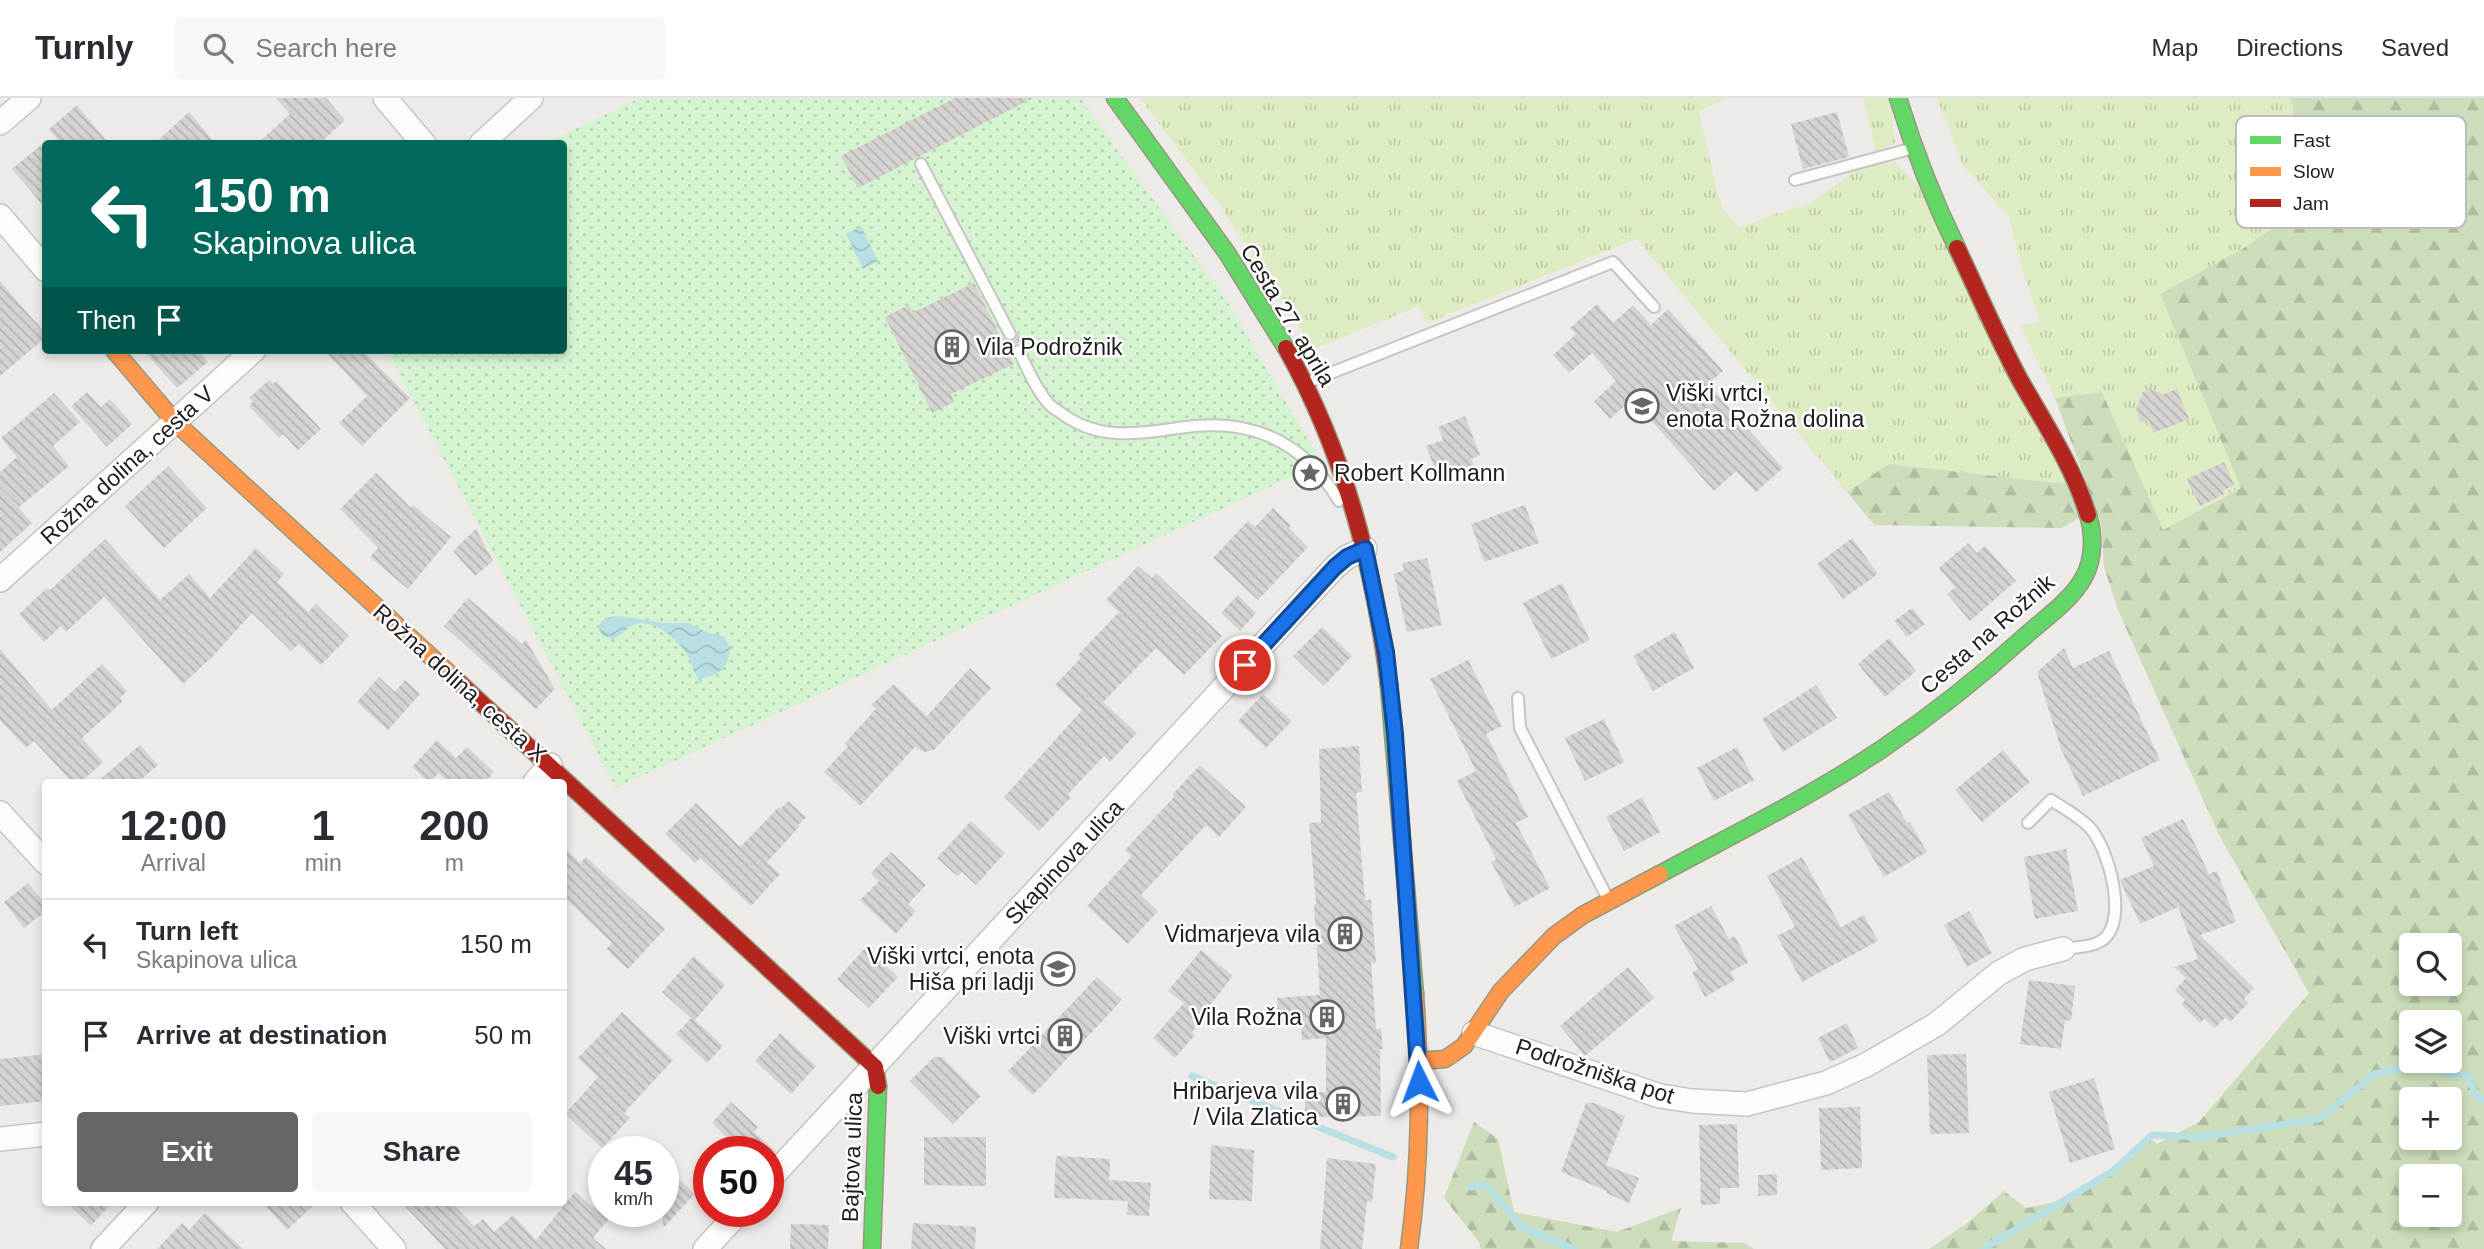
<!DOCTYPE html>
<meta charset="utf-8">
<style>
:root{--surface:#fff;--page:#f7f7f7;--text:#2b2b33;--muted:#7c7c81;--line:#e1e1e2;--accent:#676665}
body{margin:0;font-family:Arial,sans-serif;background:var(--page);color:var(--text);height:100vh;display:flex;flex-direction:column;font-size:26px;white-space:nowrap}
*{box-sizing:border-box;margin:0}
p{font-size:23px;color:var(--muted)}
.icon{flex:none;width:38px;height:38px;fill:none;stroke:currentColor;stroke-width:2;stroke-linecap:round;stroke-linejoin:round}
.map{position:relative;flex:1;overflow:hidden}
.sheet{position:absolute;left:42px;top:681px;width:525px;height:427px;display:flex;flex-direction:column;background:var(--surface);border-radius:7px;box-shadow:0 4px 10px #0003}
.sheet>*{flex:none}
.top-card{position:absolute;left:42px;top:42px;width:525px;height:214px;border-radius:7px;box-shadow:0 4px 10px #0003;background:#00695c;color:#fff;overflow:hidden}
.fabs{position:absolute;left:2399px;top:835px;display:grid;gap:14px}
.fabs a{display:grid;place-items:center;width:63px;height:63px;border-radius:7px;background:var(--surface);box-shadow:0 4px 10px #0003;font-size:35px}
.speed{position:absolute;left:588px;top:1038px;display:flex;gap:14px;font-size:35px;font-weight:700;text-align:center}
.speed>*{display:grid;place-content:center;width:91px;height:91px;border-radius:50%;background:var(--surface);box-shadow:0 4px 10px #0003;line-height:1}
.speed small{font-size:18px;font-weight:400}
.speed .limit{border:10px solid #d22;background:#fff;color:#111}
.pin{position:absolute;display:grid;place-items:center;width:60px;height:60px;color:#fff;margin:-30px;border:4px solid #fff;border-radius:50%;box-shadow:0 2px 7px #0007}
.me{position:absolute;width:77px;margin:-38px;rotate:357deg;stroke-linejoin:round;filter:drop-shadow(0 0 5px #0008)}
.turn{display:flex;align-items:center;gap:24px;height:147px;padding:0 35px;font-size:32px}
.turn .icon{width:91px;height:91px;stroke-width:2.5}
.turn b{display:block;font-size:49px;line-height:60px}
.then{display:flex;align-items:center;height:66px;padding:0 35px;background:#0003;gap:14px;font-size:26px}
.eta{display:flex;justify-content:space-evenly;align-items:center;height:119px;text-align:center}
.eta b{font-size:42px;font-weight:700;line-height:49px}
.cta{display:flex;gap:14px;margin-top:auto;padding:14px 35px}
.cta a{flex:1;height:80px;border-radius:7px;background:var(--accent);color:#fff;font-size:28px;font-weight:700;line-height:80px;text-align:center}
.cta a+a{background:var(--page);color:var(--text)}
ul{padding:0;list-style:none}
li{display:flex;align-items:center;gap:21px;height:91px;padding:0 35px;border-top:2px solid var(--line)}
li div{flex:1}
li b{display:block;font-size:26px}
li em{font-style:normal}
header{display:flex;align-items:center;gap:42px;box-sizing:border-box;height:98px;padding:0 35px;background:var(--surface);border-bottom:2px solid var(--line)}
header strong{font-size:33px}
nav{display:flex;gap:38px;margin-inline-start:auto;font-size:24px}
.search{width:490px;height:63px;background:var(--page);display:flex;align-items:center;gap:18px;box-sizing:border-box;padding:0 24px;border-radius:7px;color:var(--muted);font-size:26px}
.map>svg:first-child{display:block}
.grass{fill:url(#grass-tufts)}
.forest{fill:url(#forest-firs);fill-rule:evenodd}
.park{fill:url(#park-dots)}
.water{fill:url(#water-waves)}
.lines{fill:none;stroke-linecap:round;stroke-linejoin:round}
.stream{stroke:#b8dfe3;stroke-width:7}
.building{fill:url(#building-back-hatch)}
.lane-casing{stroke:#c6c5c3;stroke-width:14}
.street-casing{stroke:#c6c5c3;stroke-width:26}
.fast-casing{stroke:#98977e;stroke-width:19}
.slow-casing{stroke:#98977e;stroke-width:19}
.jam-casing{stroke:#98977e;stroke-width:19}
.lane{stroke:#fcfcfb;stroke-width:10}
.street{stroke:#fcfcfb;stroke-width:23}
.fast{stroke:#63d668;stroke-width:16}
.slow{stroke:#ff974d;stroke-width:16}
.jam{stroke:#b3261e;stroke-width:16}
.route-casing{stroke:#114b97;stroke-width:18}
.route{stroke:#1a73e8;stroke-width:12}
.labels{text-anchor:middle;stroke-width:5;stroke-linejoin:round;paint-order:stroke}
.street-label{font-size:23px;fill:#1f1f1f;stroke:#fff}
.poi-label{font-size:23px;fill:#1f1f1f;stroke:#fff;text-anchor:end}
.key{fill:#fff;stroke:#bcbcbc;stroke-width:2}
.key-label{font-size:19px;fill:#1f1f1f}
</style>
<header>
<strong>Turnly</strong>
<div class="search"><svg class="icon" aria-label="search" viewBox="0 0 24 24"><circle cx="10" cy="10" r="6"/><path d="M15 15l6 6"/></svg>Search here</div>
<nav><a>Map</a><a>Directions</a><a>Saved</a></nav>
</header>
<div class="map">
<svg width="2484" height="1151" viewBox="0 0 2484 1151">
<defs>
<pattern id="grass-tufts" width="24" height="20" patternUnits="userSpaceOnUse" patternTransform="scale(1.75)"><rect width="24" height="20" fill="#deecc3"/><path d="M3 7l-1-3M5 7V3M7 7l1-3M15 17l-1-3M17 17v-4M19 17l1-3" fill="none" stroke="#becaa7"/></pattern>
<pattern id="forest-firs" width="22" height="20" patternUnits="userSpaceOnUse" patternTransform="scale(1.75)"><rect width="22" height="20" fill="#cbddba"/><path d="M5 1l3.5 6h-7zM16 11l3.5 6h-7z" fill="#aebd9f"/></pattern>
<pattern id="park-dots" width="8" height="8" patternUnits="userSpaceOnUse" patternTransform="scale(1.75)"><rect width="8" height="8" fill="#d4f4d0"/><path d="M2 2h.1M6 6h.1" fill="none" stroke="#b6d1b2" stroke-width="1.8" stroke-linecap="round"/></pattern>
<pattern id="water-waves" width="16" height="10" patternUnits="userSpaceOnUse" patternTransform="scale(1.75)"><rect width="16" height="10" fill="#b8dfe3"/><path d="M0 5q4-4 8 0t8 0" fill="none" stroke="#9ebfc2"/></pattern>
<pattern id="building-back-hatch" width="6" height="6" patternUnits="userSpaceOnUse" patternTransform="scale(1.75)"><rect width="6" height="6" fill="#d5d2d0"/><path d="M-1 5l2 2M0 0l6 6M5-1l2 2" fill="none" stroke="#b6b4b2"/></pattern>
</defs>
<rect width="100%" height="100%" fill="#edeae7"/>
<path class="grass" d="M1140,0h587l-28,13 17,76 8,25 17,16 27,-12 39,-11 54,-38 34,-5 24,25 147,297 -177,-20 -42,28 -210,-253 -211,84 -7,-17 -105,43 -90,-138z
M1863,0h26l6,45 -19,9z
M1937,0h353l3,8 -5,71 2,39 -46,32 -84,46 81,193 -78,43 -61,-138 -47,6 -35,-73 20,-3 -20,-59 -11,-46 -46,-52z"/>
<path class="forest" d="M2290,0h194v1151h-555l37,-25 38,-33 22,17 50,-10 72,-61 9,7 42,-22 110,-129 -90,-158 -101,-225 -14,-43 -3,-45 -46,-124 47,-6 61,138 78,-42 -81,-194 84,-46 46,-32 -2,-39 5,-71zM2412,847h38v39h-38zM2412,924h38v38h-38zM2412,1001h38v39h-38zM2412,1078h38v38h-38z
M1889,366l177,20 14,33 -18,11 -188,-3 -27,-33z
M1474,1024l24,17 16,73 103,20 64,-24 -10,33 73,2 10,6h-273l-2,-7 -35,-44z"/>
<path class="park" d="M640,0h440l148,205 90,154 -14,14 -688,317 -229,-438h177v-206l-18,-1z"/>
<path class="water" d="M861,128l17,35 -15,8 -17,-35z
M621,518l41,7h26l18,9 18,5 6,10c0,17 -10,29 -27,31l-2,5 -3,-1v-5c-6,-5 -5,-12 -9,-19 -10,-17 -36,-43 -58,-32 -6,4 -11,10 -18,13l-10,-3 -5,-9c4,-10 13,-10 23,-11z"/>
<g class="lines">
<path class="stream" d="M1192,978l201,81
M1471,1089l13,-2 9,8 30,35 51,21
M1983,1151l130,-78 39,-36 49,2 118,-18 55,-45 41,-8 54,11 7,19 8,4"/>
</g>
<path class="building" d="M276,0h50l19,22 -26,24h-62l33,-30z
M955,0h78l-175,90 -17,-32z
M77,7l32,39h-48l-12,-15z
M189,14l27,32h-62z
M1837,14l12,45 -46,12 -12,-45z
M46,43v68l-34,-40z
M0,183l46,53v3l-46,39z
M974,185l27,55 12,3 4,-3v-7l8,16 -5,-4 -5,1 -5,12 4,8 -63,30 3,8 -22,11 -47,-96 24,-12 3,8z
M1597,206l16,19 20,-18 18,20 17,-16 55,62 -15,13 75,84 -27,24 -20,-21 -22,20 -82,-92 -22,20 -16,-18 22,-20 -24,-28 -23,20 -16,-18 23,-21 -6,-6z
M143,252h55l10,12 -31,26z
M324,252h38l48,48 -48,48 -23,-23 28,-27z
M269,282l4,4 3,-3 45,48 -23,21 -15,-16 -4,4 -30,-32 4,-4 -4,-4z
M2177,291l12,30 -36,14 -5,-14 -7,3 -5,-12 7,-18 9,-2 12,4z
M87,294l14,15 9,-8 22,25 -25,23 -36,-41z
M54,295l26,29 -27,24 16,20 -50,41 -19,-22v-13l17,-15 -16,-19z
M1465,318l15,39 -9,4 4,9 -35,14 -14,-36 17,-6 -5,-13z
M2224,364l10,23 -12,6 2,3 -24,12 -13,-27z
M168,368l39,42 -43,40 -39,-42z
M376,375l35,35 2,-3 38,32 -43,52 -38,-32 8,-9 -38,-39z
M0,388l32,37 -32,29z
M1525,407l14,38 -55,19 -13,-38z
M1273,410l18,18 -2,2 19,19 -50,53 -45,-42 35,-37 7,6z
M476,431l17,32 -18,15 -22,-25z
M1852,440l26,36 -35,25 -26,-35z
M105,441l55,61 29,-26 21,24 46,-50 28,26 -7,8 31,30 8,-8 33,32 -28,29 -22,-21 -8,7 -39,-38 -40,44 -29,27 -79,-87 -38,35 -5,-6 -17,16 -25,-28 28,-26 3,2z
M1968,445l9,10 8,-7 31,35 -46,40 -23,-27 8,-7 -16,-19z
M1427,460l15,67 -35,7 -13,-58 10,-4 -2,-7z
M1138,468l14,12 4,-5 66,63 -38,39 -28,-27 -53,54 34,31 -27,29 -6,-6 -36,38 3,3 -32,34 -35,-34 78,-87 -27,-25 26,-27 -3,-3 41,-43 -13,-12z
M1562,485l28,57 -39,19 -28,-56z
M1238,497l18,18 -16,18 -19,-18z
M468,500l54,46 4,-4 29,49 -19,20 -92,-83z
M1912,510l13,16 -18,13 -13,-16z
M1322,529l30,29 -28,30 -31,-30z
M1675,534l19,36 -41,23 -20,-35z
M1889,540l27,33 -31,26 -27,-33z
M2064,550l9,20 36,-17 51,109 -77,36 -22,-47 -24,-77z
M0,551l52,61 50,-46 25,27 -7,7 2,4 -40,36 21,24 -22,20h-9l-38,-41 -8,7 -26,-28z
M1468,562l34,66 -16,8 42,83 -12,6 34,65 -35,19 -24,-45 5,-3 -39,-78 19,-10 -46,-92z
M970,570l21,20 -57,62 -10,2 -9,-5 -55,59 -36,-34 24,-26 -3,-3 31,-34 -5,-4 23,-21 33,32z
M379,579l16,15 10,-12 15,14 -32,36 -31,-28z
M1816,587l21,33 -54,34 -21,-33z
M1263,596l29,27 -26,27 -28,-27z
M1604,621l20,43 -39,19 -20,-43z
M437,642l19,18 11,-11 27,25 -9,10h-36l-10,-9 -10,9 -17,-15z
M140,647l18,20 -20,17h-41z
M1359,648l3,46 -6,1 9,107h6l5,63h-5l5,66h5l2,20h-3l1,67 -76,1v-25h21v-54l-24,2 -1,-19 -23,2 -1,-25 43,-3 -6,-90 2,-1 -7,-81 12,-1 -2,-73z
M1737,649l17,33 -40,21 -17,-33z
M2003,652l27,32 -48,40 -27,-32z
M1200,667l46,42 -27,30 -13,-12 -65,70 17,16 -30,33 -41,-38 45,-50 -7,-6 50,-54 -2,-2z
M1889,694l18,31 3,-1 17,30 -43,25 -36,-62z
M1642,699l18,35 -36,19 -18,-34z
M788,703l18,16 -8,8 2,1 -33,36 13,12 -29,32 -51,-48 -5,5 -30,-29 31,-31 44,44 39,-40 1,2z
M2183,721l26,55 8,-3 19,51 -36,13 54,53 -10,11 4,4 -18,19 -4,-5 -11,11 -11,-9 -4,4 -19,-19 4,-4 -10,-10 11,-12 -12,-11 24,-8 -20,-52 -38,17 -20,-44 34,-14 -13,-28z
M971,723l34,32 -29,32 -14,-13 -5,4 -20,-18z
M564,749l16,16 6,-6 79,72 -37,40 -22,-20 6,-6 -48,-46z
M2066,751l12,62 -43,8 -11,-62z
M891,754l35,33 -18,19 8,7 -20,23 -36,-34 19,-19 -8,-8z
M1802,759l39,70 23,-12 14,26 -76,41 -25,-46 18,-9 -28,-51z
M28,785l18,22v6l-22,17 -20,-26z
M1711,808l18,33 6,-3 13,26 -18,10 5,8 -30,17 -13,-24 6,-4 -24,-43z
M1969,813l23,42 -25,14 -23,-42z
M866,849l32,30 -29,31 -32,-29z
M1201,852l32,26 -30,38 2,1 -13,17 3,3 -20,23 -22,-20 31,-35 -16,-12z
M694,858l31,29 -30,35 28,26 -16,17 -31,-29 15,-16 -29,-26z
M1628,869l26,31 -69,58 -25,-30z
M1097,879l25,23 -89,95 -25,-24z
M2029,882l46,6 -4,35 -6,-1 -4,29 -41,-5z
M622,914l51,48 -49,53 6,5 -28,30 -37,-34 33,-37 -20,-19z
M1847,925l11,25 -28,14 -12,-24z
M780,935l36,33 -25,28 -36,-33z
M46,956v47l-46,5v-47z
M1966,956l3,79 -39,1 -3,-79z
M934,959h8l39,39 -28,28 -43,-43z
M2094,980l21,71 -45,14 -21,-71z
M731,1004l27,25 -4,5 22,20h-34l-30,-29z
M1586,1005h8l31,13 -19,49 33,13 -10,25 -23,-10 1,-2 -46,-19z
M1860,1009l2,61 -41,2 -2,-62z
M1737,1026l2,64h-19v16l-19,1 -2,-80z
M924,1039h62v49l-62,-1z
M1211,1047l43,5 -2,51 -43,-2z
M1056,1058l54,3 -1,21 42,3 -2,33 -22,-1 1,-14 -74,-3z
M1327,1060l49,6 -4,38 -5,-1 -5,48h-42z
M663,1067l32,29 -32,34z
M1777,1076v21l-19,1v-21z
M575,1094l23,19h17l-22,27 13,11h-161l-44,-47h51l22,24 9,-7 11,13 19,-17 23,25z
M66,1104h47l-22,24z
M262,1104h55l-30,28z
M205,1115l38,36h-86l25,-26 7,7z
M913,1125l63,4 -1,22h-64z
M791,1126l38,1 -1,24h-38z"/>
<g class="lines">
<defs>
<path id="lane" d="M921,66l89,170
M1795,82l115,-31
M1019,253c8,17 17,38 29,52 3,4 9,7 13,10 43,32 86,18 134,13 64,-6 112,21 144,75
M1308,284l305,-120 41,45
M1518,600l2,30 87,169
M2028,725l23,-23c14,9 29,17 40,29 18,22 36,87 14,109 -9,9 -29,9 -42,11"/>
<path id="street" d="M385,0l39,46
M0,25l29,-25
M481,46l50,-46
M0,118l46,54
M0,482l254,-230
M535,684l15,-17
M0,715l46,50
M1474,935l186,63 32,5 55,3 79,-21 40,-18 71,-41 62,-51 26,-14 38,-10
M0,1041l46,-5
M768,1083l567,-614 12,-10 18,-8
M352,1104l42,47
M103,1151l44,-47
M705,1151l35,-38"/>
<path id="fast" d="M1115,0l112,155 59,95
M1898,0c16,52 35,101 59,150
M1389,588l26,308
M1660,776c74,-40 152,-78 222,-125 50,-34 98,-72 142,-112 20,-18 47,-36 60,-60 10,-18 10,-43 4,-62
M872,1151l6,-163"/>
<path id="slow" d="M114,252l61,72 277,254
M1418,963l27,-2 19,-13 37,-55 53,-55 29,-21 77,-41
M1409,1151c12,-87 12,-168 6,-255"/>
<path id="jam" d="M1957,150c21,44 40,89 63,132 25,44 53,86 68,135
M1286,250c59,106 88,219 103,338
M452,578l423,391 3,19"/>
</defs>
<use href="#lane" class="lane-casing"/>
<use href="#street" class="street-casing"/>
<use href="#fast" class="fast-casing"/>
<use href="#slow" class="slow-casing"/>
<use href="#jam" class="jam-casing"/>
<use href="#lane" class="lane"/>
<use href="#street" class="street"/>
<use href="#fast" class="fast"/>
<use href="#slow" class="slow"/>
<use href="#jam" class="jam"/>
</g>
<g class="lines">
<defs>
<path id="route" d="M1245,567l90,-98 12,-10 18,-8 21,103 9,82 24,348"/>
</defs>
<use href="#route" class="route-casing"/>
<use href="#route" class="route"/>
</g>
<defs>
<symbol id="building-ring" viewBox="-11 -11 22 22"><circle r="9.5" fill="#fff" stroke="#676665" stroke-width="1.5"/><path d="M-4-6H4V6H1V3H-1V6H-4ZM-2.5-4.3h1.7v1.8h-1.7ZM.8-4.3h1.7v1.8H.8ZM-2.5-1h1.7V.8h-1.7ZM.8-1h1.7V.8H.8Z" fill="#676665"/></symbol>
<symbol id="school-ring" viewBox="-11 -11 22 22"><circle r="9.5" fill="#fff" stroke="#676665" stroke-width="1.5"/><path d="M0-5L7-2L0 1L-7-2ZM-4 1L0 2.5L4 1V4Q0 6-4 4Z" fill="#676665"/></symbol>
<symbol id="sight-ring" viewBox="-11 -11 22 22"><circle r="9.5" fill="#fff" stroke="#676665" stroke-width="1.5"/><path d="M0-6L1.8-2.2L6-1.7L2.9 1.2L3.7 5.4L0 3.3L-3.7 5.4L-2.9 1.2L-6-1.7L-1.8-2.2Z" fill="#676665"/></symbol>
</defs>
<g fill-rule="evenodd">
<use href="#building-ring" x="933" y="230" width="38" height="38"/>
<use href="#school-ring" x="1623" y="289" width="38" height="38"/>
<use href="#sight-ring" x="1291" y="356" width="38" height="38"/>
<use href="#building-ring" x="1326" y="817" width="38" height="38"/>
<use href="#school-ring" x="1039" y="852" width="38" height="38"/>
<use href="#building-ring" x="1308" y="900" width="38" height="38"/>
<use href="#building-ring" x="1046" y="919" width="38" height="38"/>
<use href="#building-ring" x="1324" y="987" width="38" height="38"/>
</g>
<g class="labels">
<g class="street-label">
<text transform="translate(1288 217) rotate(59)" y="8">Cesta 27. aprila</text>
<text transform="translate(127 367) rotate(-42)" y="8">Rožna dolina, cesta V</text>
<text transform="translate(1987 536) rotate(-41)" y="8">Cesta na Rožnik</text>
<text transform="translate(460 585) rotate(42)" y="8">Rožna dolina, cesta X</text>
<text transform="translate(1064 764) rotate(-47)" y="8">Skapinova ulica</text>
<text transform="translate(1595 973) rotate(18)" y="8">Podrožniška pot</text>
<text transform="translate(852 1059) rotate(-88)" y="8">Bajtova ulica</text>
</g>
<g class="poi-label">
<text x="976" y="257" text-anchor="start">Vila Podrožnik</text>
<text x="1666" y="303" text-anchor="start">Viški vrtci,<tspan x="1666" dy="26">enota Rožna dolina</tspan></text>
<text x="1334" y="383" text-anchor="start">Robert Kollmann</text>
<text x="1320" y="844">Vidmarjeva vila</text>
<text x="1034" y="866">Viški vrtci, enota<tspan x="1034" dy="26">Hiša pri ladji</tspan></text>
<text x="1302" y="927">Vila Rožna</text>
<text x="1040" y="946">Viški vrtci</text>
<text x="1318" y="1001">Hribarjeva vila<tspan x="1318" dy="26">/ Vila Zlatica</tspan></text>
</g>
</g>
<rect x="2236" y="18" width="230" height="112" rx="10" class="key"/>
<rect x="2250" y="38" width="31" height="8" fill="#63d668"/>
<rect x="2250" y="69" width="31" height="9" fill="#ff974d"/>
<rect x="2250" y="101" width="31" height="8" fill="#b3261e"/>
<g class="key-label">
<text x="2293" y="49">Fast</text>
<text x="2293" y="80">Slow</text>
<text x="2293" y="112">Jam</text>
</g>
</svg>
<div class="fabs">
<a><svg class="icon" aria-label="search" viewBox="0 0 24 24"><circle cx="10" cy="10" r="6"/><path d="M15 15l6 6"/></svg></a>
<a><svg class="icon" aria-label="layers" viewBox="0 0 24 24"><path d="M12 4l9 5-9 5-9-5zM3 14l9 5 9-5"/></svg></a>
<a>+</a>
<a>−</a>
</div>
<div class="speed"><div>45<small>km/h</small></div><div class="limit">50</div></div>
<div class="pin" style="left:1245px;top:567px;background:#d93025"><svg class="icon" aria-label="arrive" viewBox="0 0 24 24"><path d="M6 21V4h12l-3 4 3 4H6"/></svg></div>
<svg class="me" style="left:1419px;top:984px" viewBox="-20 -20 40 40"><path d="M0-17L14 15 0 8-14 15z" fill="#1a73e8" stroke="#fff" stroke-width="4"/></svg>
<div class="top-card">
<div class="turn"><svg class="icon" aria-label="left" viewBox="0 0 24 24"><path d="M17 20v-9H6M10 6l-5 5 5 5"/></svg><div><b>150 m</b>Skapinova ulica</div></div>
<div class="then">Then<svg class="icon" aria-label="arrive" viewBox="0 0 24 24"><path d="M6 21V4h12l-3 4 3 4H6"/></svg></div>
</div>
<section class="sheet">
<div class="eta">
<div><b>12:00</b><p>Arrival</p></div>
<div><b>1</b><p>min</p></div>
<div><b>200</b><p>m</p></div>
</div>
<ul>
<li><svg class="icon" aria-label="left" viewBox="0 0 24 24"><path d="M17 20v-9H6M10 6l-5 5 5 5"/></svg><div><b>Turn left</b><p>Skapinova ulica</p></div><em>150 m</em></li>
<li><svg class="icon" aria-label="arrive" viewBox="0 0 24 24"><path d="M6 21V4h12l-3 4 3 4H6"/></svg><div><b>Arrive at destination</b></div><em>50 m</em></li>
</ul>
<div class="cta"><a>Exit</a><a>Share</a></div>
</section>
</div>
